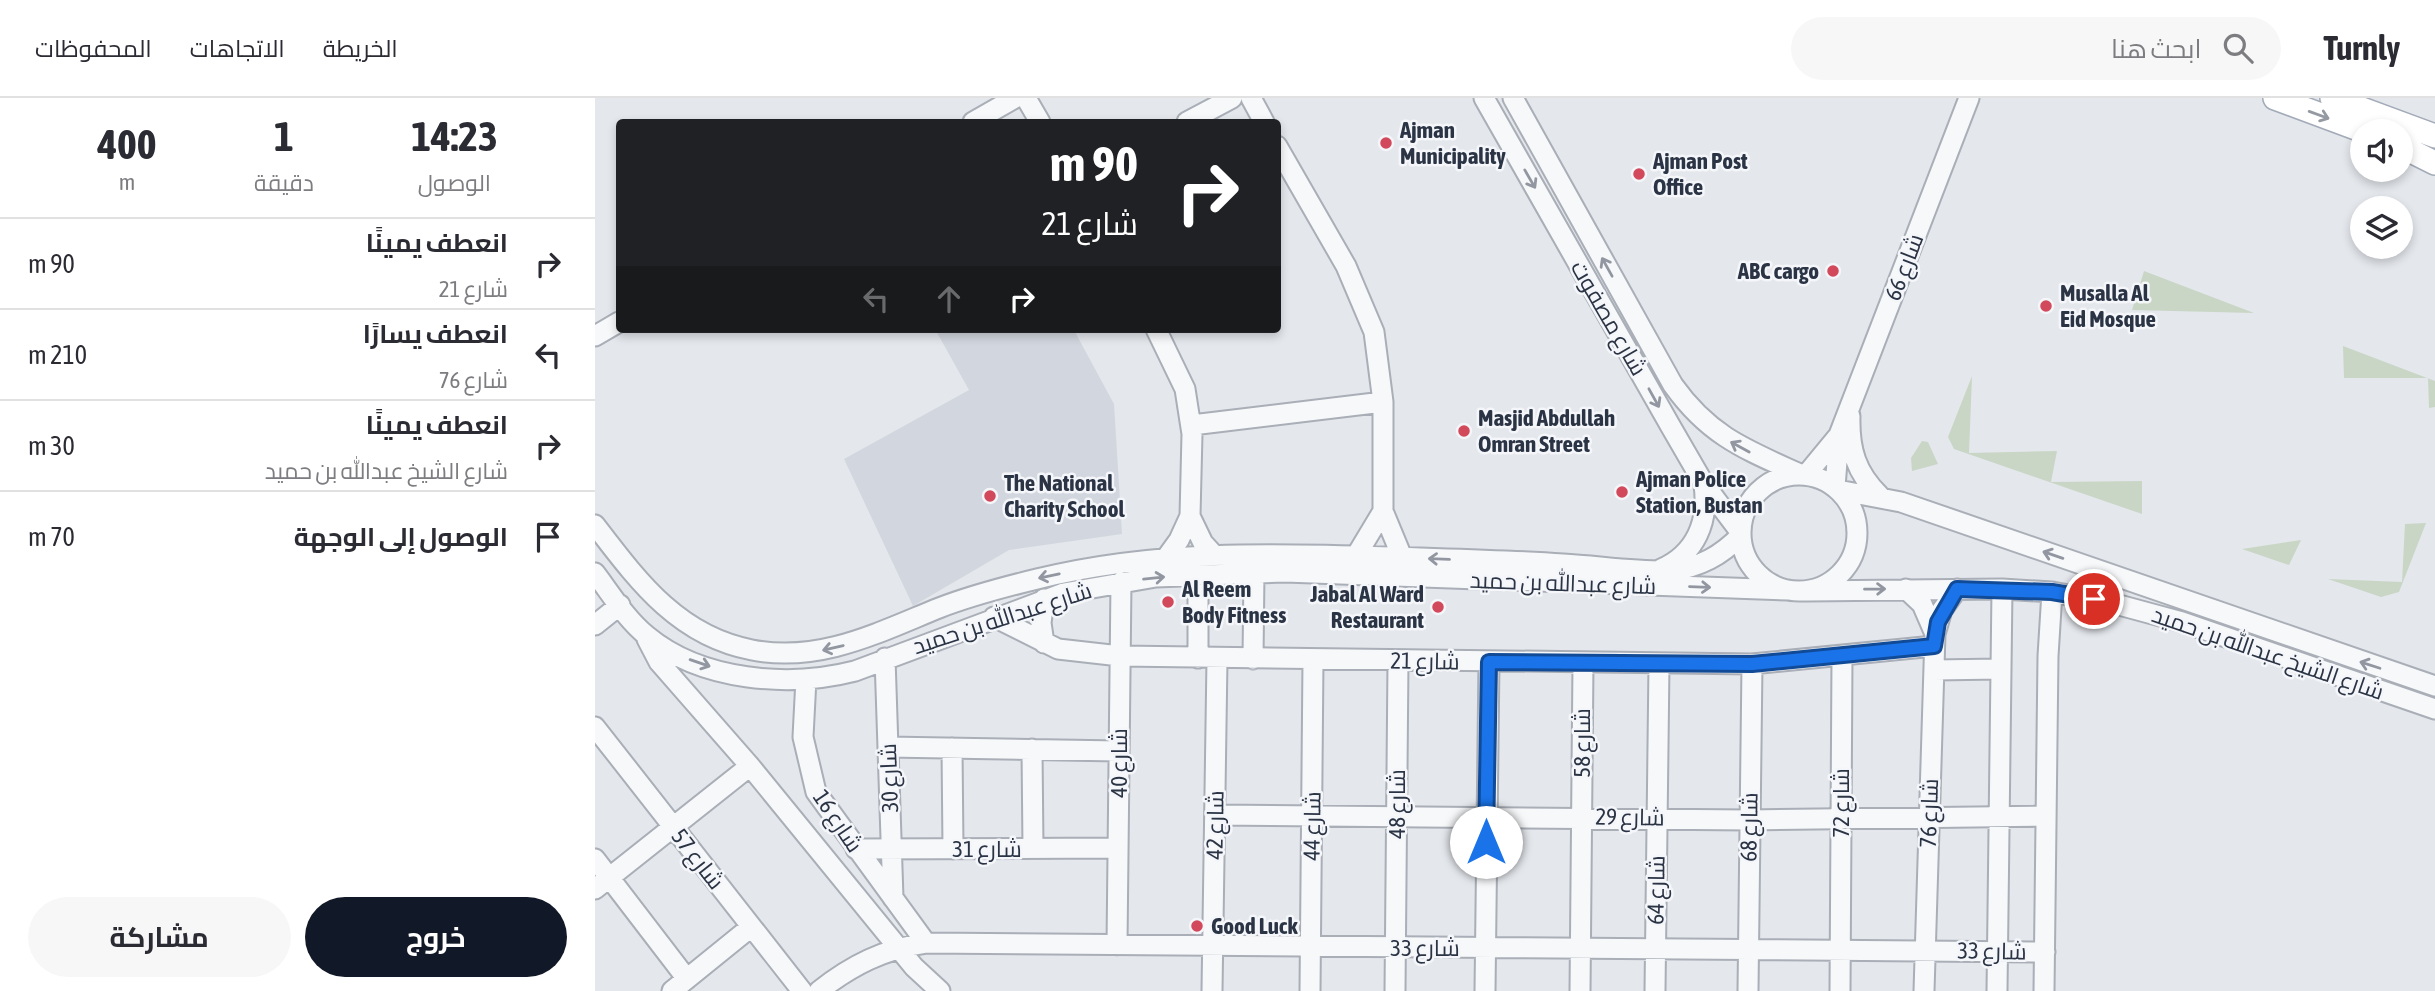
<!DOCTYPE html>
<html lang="ar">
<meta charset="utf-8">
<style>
:root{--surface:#fff;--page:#f7f7f7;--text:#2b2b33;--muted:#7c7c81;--line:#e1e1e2;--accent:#111827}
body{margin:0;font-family:"Asap Condensed",Cairo,sans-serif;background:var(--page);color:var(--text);direction:rtl;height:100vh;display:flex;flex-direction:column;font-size:26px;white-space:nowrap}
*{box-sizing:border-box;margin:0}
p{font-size:23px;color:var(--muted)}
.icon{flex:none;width:38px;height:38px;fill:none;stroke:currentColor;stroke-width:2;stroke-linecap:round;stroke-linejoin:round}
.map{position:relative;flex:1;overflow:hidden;direction:ltr}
.panel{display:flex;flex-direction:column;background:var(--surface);width:595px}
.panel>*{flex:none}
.banner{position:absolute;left:21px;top:21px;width:665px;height:214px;border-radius:7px;box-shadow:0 4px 10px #0003;direction:rtl;background:#202124;color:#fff;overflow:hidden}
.tools{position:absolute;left:1755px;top:21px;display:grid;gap:14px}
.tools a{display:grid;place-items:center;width:63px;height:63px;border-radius:50%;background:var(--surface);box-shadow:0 4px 10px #0003;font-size:35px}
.pin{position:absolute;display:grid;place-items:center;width:60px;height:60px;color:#fff;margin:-30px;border:4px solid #fff;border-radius:50%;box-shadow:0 2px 7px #0007}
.me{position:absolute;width:77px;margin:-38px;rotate:0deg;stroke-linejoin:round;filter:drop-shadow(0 0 5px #0008)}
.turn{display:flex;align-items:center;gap:24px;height:147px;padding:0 28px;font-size:32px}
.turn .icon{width:91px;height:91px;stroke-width:2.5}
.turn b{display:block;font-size:49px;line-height:60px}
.lanes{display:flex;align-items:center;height:66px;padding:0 28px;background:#0003;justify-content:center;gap:35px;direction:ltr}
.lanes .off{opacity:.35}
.eta{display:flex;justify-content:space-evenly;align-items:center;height:119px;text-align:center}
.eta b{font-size:42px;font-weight:700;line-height:49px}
.primary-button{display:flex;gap:14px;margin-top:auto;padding:14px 28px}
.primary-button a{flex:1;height:80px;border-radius:42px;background:var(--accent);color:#fff;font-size:28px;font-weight:700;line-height:80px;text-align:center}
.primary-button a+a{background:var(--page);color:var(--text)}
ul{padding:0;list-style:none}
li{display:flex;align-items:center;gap:21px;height:91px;padding:0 28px;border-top:2px solid var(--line)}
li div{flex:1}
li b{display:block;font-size:26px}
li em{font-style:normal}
header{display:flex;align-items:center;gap:42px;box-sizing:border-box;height:98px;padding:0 35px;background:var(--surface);border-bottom:2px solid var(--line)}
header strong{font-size:33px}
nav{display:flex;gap:38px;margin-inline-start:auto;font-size:24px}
.search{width:490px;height:63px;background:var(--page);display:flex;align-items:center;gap:18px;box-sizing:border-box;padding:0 24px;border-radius:38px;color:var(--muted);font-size:26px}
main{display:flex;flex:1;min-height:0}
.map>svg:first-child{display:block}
.built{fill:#d2d6de}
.green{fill:#c9d6c5}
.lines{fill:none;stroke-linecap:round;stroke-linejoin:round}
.minor-casing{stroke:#a9aeb7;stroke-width:23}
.major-casing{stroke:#a3abb8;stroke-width:26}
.minor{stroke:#f7f8fa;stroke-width:19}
.major{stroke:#fff;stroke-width:23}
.oneway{stroke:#959aa2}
.oneway2{stroke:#9196a0}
.route-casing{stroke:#114b97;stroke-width:18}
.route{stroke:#1a73e8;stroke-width:12}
.poi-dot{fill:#d1495b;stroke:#f4f6f9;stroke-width:2.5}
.labels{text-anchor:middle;stroke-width:5;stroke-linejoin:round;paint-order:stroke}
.poi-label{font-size:23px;font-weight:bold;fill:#2b3445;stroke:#f4f6f9;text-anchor:start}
.street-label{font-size:23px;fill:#2b3445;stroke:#f4f6f9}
</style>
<header>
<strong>Turnly</strong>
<div class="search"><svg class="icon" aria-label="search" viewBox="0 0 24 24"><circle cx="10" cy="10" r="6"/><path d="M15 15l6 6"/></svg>ابحث هنا</div>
<nav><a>الخريطة</a><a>الاتجاهات</a><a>المحفوظات</a></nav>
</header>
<main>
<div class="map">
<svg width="1840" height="893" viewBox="0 0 1840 893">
<rect width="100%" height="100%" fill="#e4e7ec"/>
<path class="built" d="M340,231h144l-4,3 39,72 8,130 -113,16 -96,56 -69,-147 125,-69z"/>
<path class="green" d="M1549,173l110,42 -122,-3z
M1748,248l92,35v26l-6,1 -1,-30h-84z
M1377,278l-3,77 88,-2 -6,31 91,-1v33l-188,-65 -6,-12z
M1327,343l6,1 10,22 -26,7 -1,-13z
M1831,425l-27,69 -18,5 -53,-18 74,3 3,-58z
M1706,442l-12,25 -47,-16z"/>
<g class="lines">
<defs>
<path id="minor" d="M431,0l14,24
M656,0l13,24
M889,0l187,329 33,57 37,49
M918,0l160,287c37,52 74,65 129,90
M378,24l42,-24
M592,24l45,-24
M682,48l69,120 28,66 9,70v109l19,46
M561,231l29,60 7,45 -2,82 -11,24 -13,18
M0,238l24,-14
M1255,318c-1,33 6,57 30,80
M597,327l191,-23
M1211,377l33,-40 130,-337
M1146 435a58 58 0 1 1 116 0a58 58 0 1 1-116 0Z
M1240,389l4,-51
M1243,392l63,12 534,184
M595,418l13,27 10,11
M0,427c43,56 83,111 157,125 68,13 125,-17 187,-42 31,-12 65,-21 98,-29 117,-29 235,-26 354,-22 57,2 114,3 172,7 36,2 72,8 108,7 29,-4 50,-15 70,-36
M761,458l27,-45
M1066,471c35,-15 48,-48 43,-84
M0,475c16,21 31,46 52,63 54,45 142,52 208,35l209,-78 92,-16 129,-5 503,18
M1311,491l16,15 13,30
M1212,493l195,-2 50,3 56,10 74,20 253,87
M399,519l64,32 62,7 632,8 182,-18
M0,527l25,-20
M52,541l12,23 91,104 164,201 26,24
M449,545l-3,-20 3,-24
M290,560l8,240
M603,560v-84
M658,561l1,-87
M1339,572l66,-1
M211,581l-3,58 13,55 110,151
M0,629l207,264
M293,649l231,4
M357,650l1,101
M437,651l1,99
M620,717l534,5 297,-4
M261,751l262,-1
M0,761l92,120
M0,791l155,-123
M522,847l4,-363
M77,893l79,-64
M224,893c33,-26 65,-42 107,-48l1119,9
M617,893l5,-332
M715,893l3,-331
M800,893l3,-330
M890,893l4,-329
M985,893l3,-328
M1060,893l4,-327
M1153,893l4,-327
M1245,893l2,-334
M1329,893l11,-357 7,-24 15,-21
M1402,893l5,-402
M1449,893l4,-335 4,-64"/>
<path id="major" d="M1680,0l89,33
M1737,0l103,38
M1806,48l34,17"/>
</defs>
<use href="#minor" class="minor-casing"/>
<use href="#major" class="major-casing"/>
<use href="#minor" class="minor"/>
<use href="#major" class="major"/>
</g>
<defs><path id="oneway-shaft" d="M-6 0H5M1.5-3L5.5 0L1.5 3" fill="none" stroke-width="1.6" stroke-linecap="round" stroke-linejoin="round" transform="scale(1.75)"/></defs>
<use class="oneway" href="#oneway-shaft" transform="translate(1724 17) rotate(20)"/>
<g class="oneway2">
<use href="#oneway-shaft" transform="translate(935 81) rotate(60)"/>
<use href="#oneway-shaft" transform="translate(1012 169) rotate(-119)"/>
<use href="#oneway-shaft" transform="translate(1059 300) rotate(61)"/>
<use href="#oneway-shaft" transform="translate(1145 349) rotate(-151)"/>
<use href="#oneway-shaft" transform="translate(1458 457) rotate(-161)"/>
<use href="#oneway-shaft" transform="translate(844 461) rotate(-178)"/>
<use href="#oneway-shaft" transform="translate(454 478) rotate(168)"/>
<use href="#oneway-shaft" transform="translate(559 480) rotate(-6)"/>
<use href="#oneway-shaft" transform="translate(1105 489) rotate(2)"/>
<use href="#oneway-shaft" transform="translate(1280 491) rotate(-1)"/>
<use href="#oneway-shaft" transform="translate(238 550) rotate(167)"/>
<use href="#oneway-shaft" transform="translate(105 565) rotate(19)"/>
<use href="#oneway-shaft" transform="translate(1775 567) rotate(-162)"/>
</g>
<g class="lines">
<defs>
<path id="route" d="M891,744l3,-180 263,2 182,-18 4,-24 19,-33 95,3 42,7"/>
</defs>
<use href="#route" class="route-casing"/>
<use href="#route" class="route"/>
</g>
<g class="poi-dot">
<circle cx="791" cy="45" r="7"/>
<circle cx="1044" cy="76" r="7"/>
<circle cx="1238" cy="173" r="7"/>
<circle cx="1451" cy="208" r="7"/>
<circle cx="869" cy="333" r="7"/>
<circle cx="1027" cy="394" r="7"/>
<circle cx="395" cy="398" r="7"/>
<circle cx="573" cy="504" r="7"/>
<circle cx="843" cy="509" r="7"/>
<circle cx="602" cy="828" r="7"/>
</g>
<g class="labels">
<g class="poi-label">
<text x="805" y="40">Ajman<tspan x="805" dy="26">Municipality</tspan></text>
<text x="1058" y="71">Ajman Post<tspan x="1058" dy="26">Office</tspan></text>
<text x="1224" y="181" text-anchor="end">ABC cargo</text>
<text x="1465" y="203">Musalla Al<tspan x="1465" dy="26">Eid Mosque</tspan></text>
<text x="883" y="328">Masjid Abdullah<tspan x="883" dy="26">Omran Street</tspan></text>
<text x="1041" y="389">Ajman Police<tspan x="1041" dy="26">Station, Bustan</tspan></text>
<text x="409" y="393">The National<tspan x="409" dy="26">Charity School</tspan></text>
<text x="587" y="499">Al Reem<tspan x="587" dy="26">Body Fitness</tspan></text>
<text x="829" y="504" text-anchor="end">Jabal Al Ward<tspan x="829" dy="26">Restaurant</tspan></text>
<text x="616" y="836">Good Luck</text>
</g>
<g class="street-label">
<text transform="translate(1309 169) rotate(-69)" y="8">شارع 66</text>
<text transform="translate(1014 220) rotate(60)" y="8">شارع مصفوت</text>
<text transform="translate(968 485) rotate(2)" y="8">شارع عبدالله بن حميد</text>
<text transform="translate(407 520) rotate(-18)" y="8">شارع عبدالله بن حميد</text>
<text transform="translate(1673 555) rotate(19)" y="8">شارع الشيخ عبدالله بن حميد</text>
<text transform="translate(830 563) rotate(1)" y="8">شارع 21</text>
<text transform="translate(987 645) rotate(-90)" y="8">شارع 58</text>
<text transform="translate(524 665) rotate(-90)" y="8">شارع 40</text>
<text transform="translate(294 680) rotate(-92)" y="8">شارع 30</text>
<text transform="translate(1246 705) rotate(-90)" y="8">شارع 72</text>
<text transform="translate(802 706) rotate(-90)" y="8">شارع 48</text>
<text transform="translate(1334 715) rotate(-88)" y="8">شارع 76</text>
<text transform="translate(1035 719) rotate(1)" y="8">شارع 29</text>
<text transform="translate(243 723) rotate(56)" y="8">شارع 16</text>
<text transform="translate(620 727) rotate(-89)" y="8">شارع 42</text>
<text transform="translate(717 728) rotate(-89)" y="8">شارع 44</text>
<text transform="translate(1154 729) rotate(-89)" y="8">شارع 68</text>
<text x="392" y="759">شارع 31</text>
<text transform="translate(103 761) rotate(52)" y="8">شارع 57</text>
<text transform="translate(1061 792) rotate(-89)" y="8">شارع 64</text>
<text x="830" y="858">شارع 33</text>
<text transform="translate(1397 853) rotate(1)" y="8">شارع 33</text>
</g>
</g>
</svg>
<div class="tools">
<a><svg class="icon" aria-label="sound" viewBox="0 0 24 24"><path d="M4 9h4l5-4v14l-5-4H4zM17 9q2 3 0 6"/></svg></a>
<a><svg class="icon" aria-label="layers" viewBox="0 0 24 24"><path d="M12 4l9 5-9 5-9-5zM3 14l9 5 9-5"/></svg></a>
</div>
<div class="pin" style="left:1499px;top:501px;background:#d93025"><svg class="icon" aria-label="arrive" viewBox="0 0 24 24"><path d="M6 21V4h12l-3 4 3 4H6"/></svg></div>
<svg class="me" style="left:891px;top:744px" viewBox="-20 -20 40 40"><circle r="19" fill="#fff"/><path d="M0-13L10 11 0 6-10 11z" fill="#1a73e8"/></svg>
<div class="banner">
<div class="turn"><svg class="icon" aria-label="right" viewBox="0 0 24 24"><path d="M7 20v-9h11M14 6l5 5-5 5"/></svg><div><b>90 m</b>شارع 21</div></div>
<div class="lanes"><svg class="icon off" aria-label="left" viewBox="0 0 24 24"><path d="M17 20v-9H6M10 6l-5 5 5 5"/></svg><svg class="icon off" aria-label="ahead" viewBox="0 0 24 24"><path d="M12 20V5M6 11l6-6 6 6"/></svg><svg class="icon" aria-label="right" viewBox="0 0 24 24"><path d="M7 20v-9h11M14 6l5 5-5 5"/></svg></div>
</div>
</div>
<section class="panel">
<div class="eta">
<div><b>14:23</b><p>الوصول</p></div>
<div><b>1</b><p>دقيقة</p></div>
<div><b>400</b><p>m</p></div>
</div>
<ul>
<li><svg class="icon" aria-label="right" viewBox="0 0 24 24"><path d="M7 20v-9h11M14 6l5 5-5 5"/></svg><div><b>انعطف يمينًا</b><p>شارع 21</p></div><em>90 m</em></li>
<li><svg class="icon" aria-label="left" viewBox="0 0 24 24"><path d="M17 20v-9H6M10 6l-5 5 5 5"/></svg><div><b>انعطف يسارًا</b><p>شارع 76</p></div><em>210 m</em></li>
<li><svg class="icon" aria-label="right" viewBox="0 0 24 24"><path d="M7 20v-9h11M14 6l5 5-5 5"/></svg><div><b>انعطف يمينًا</b><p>شارع الشيخ عبدالله بن حميد</p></div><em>30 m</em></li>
<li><svg class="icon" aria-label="arrive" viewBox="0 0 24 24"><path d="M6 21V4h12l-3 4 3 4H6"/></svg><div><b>الوصول إلى الوجهة</b></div><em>70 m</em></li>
</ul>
<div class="primary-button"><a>خروج</a><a>مشاركة</a></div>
</section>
</main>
